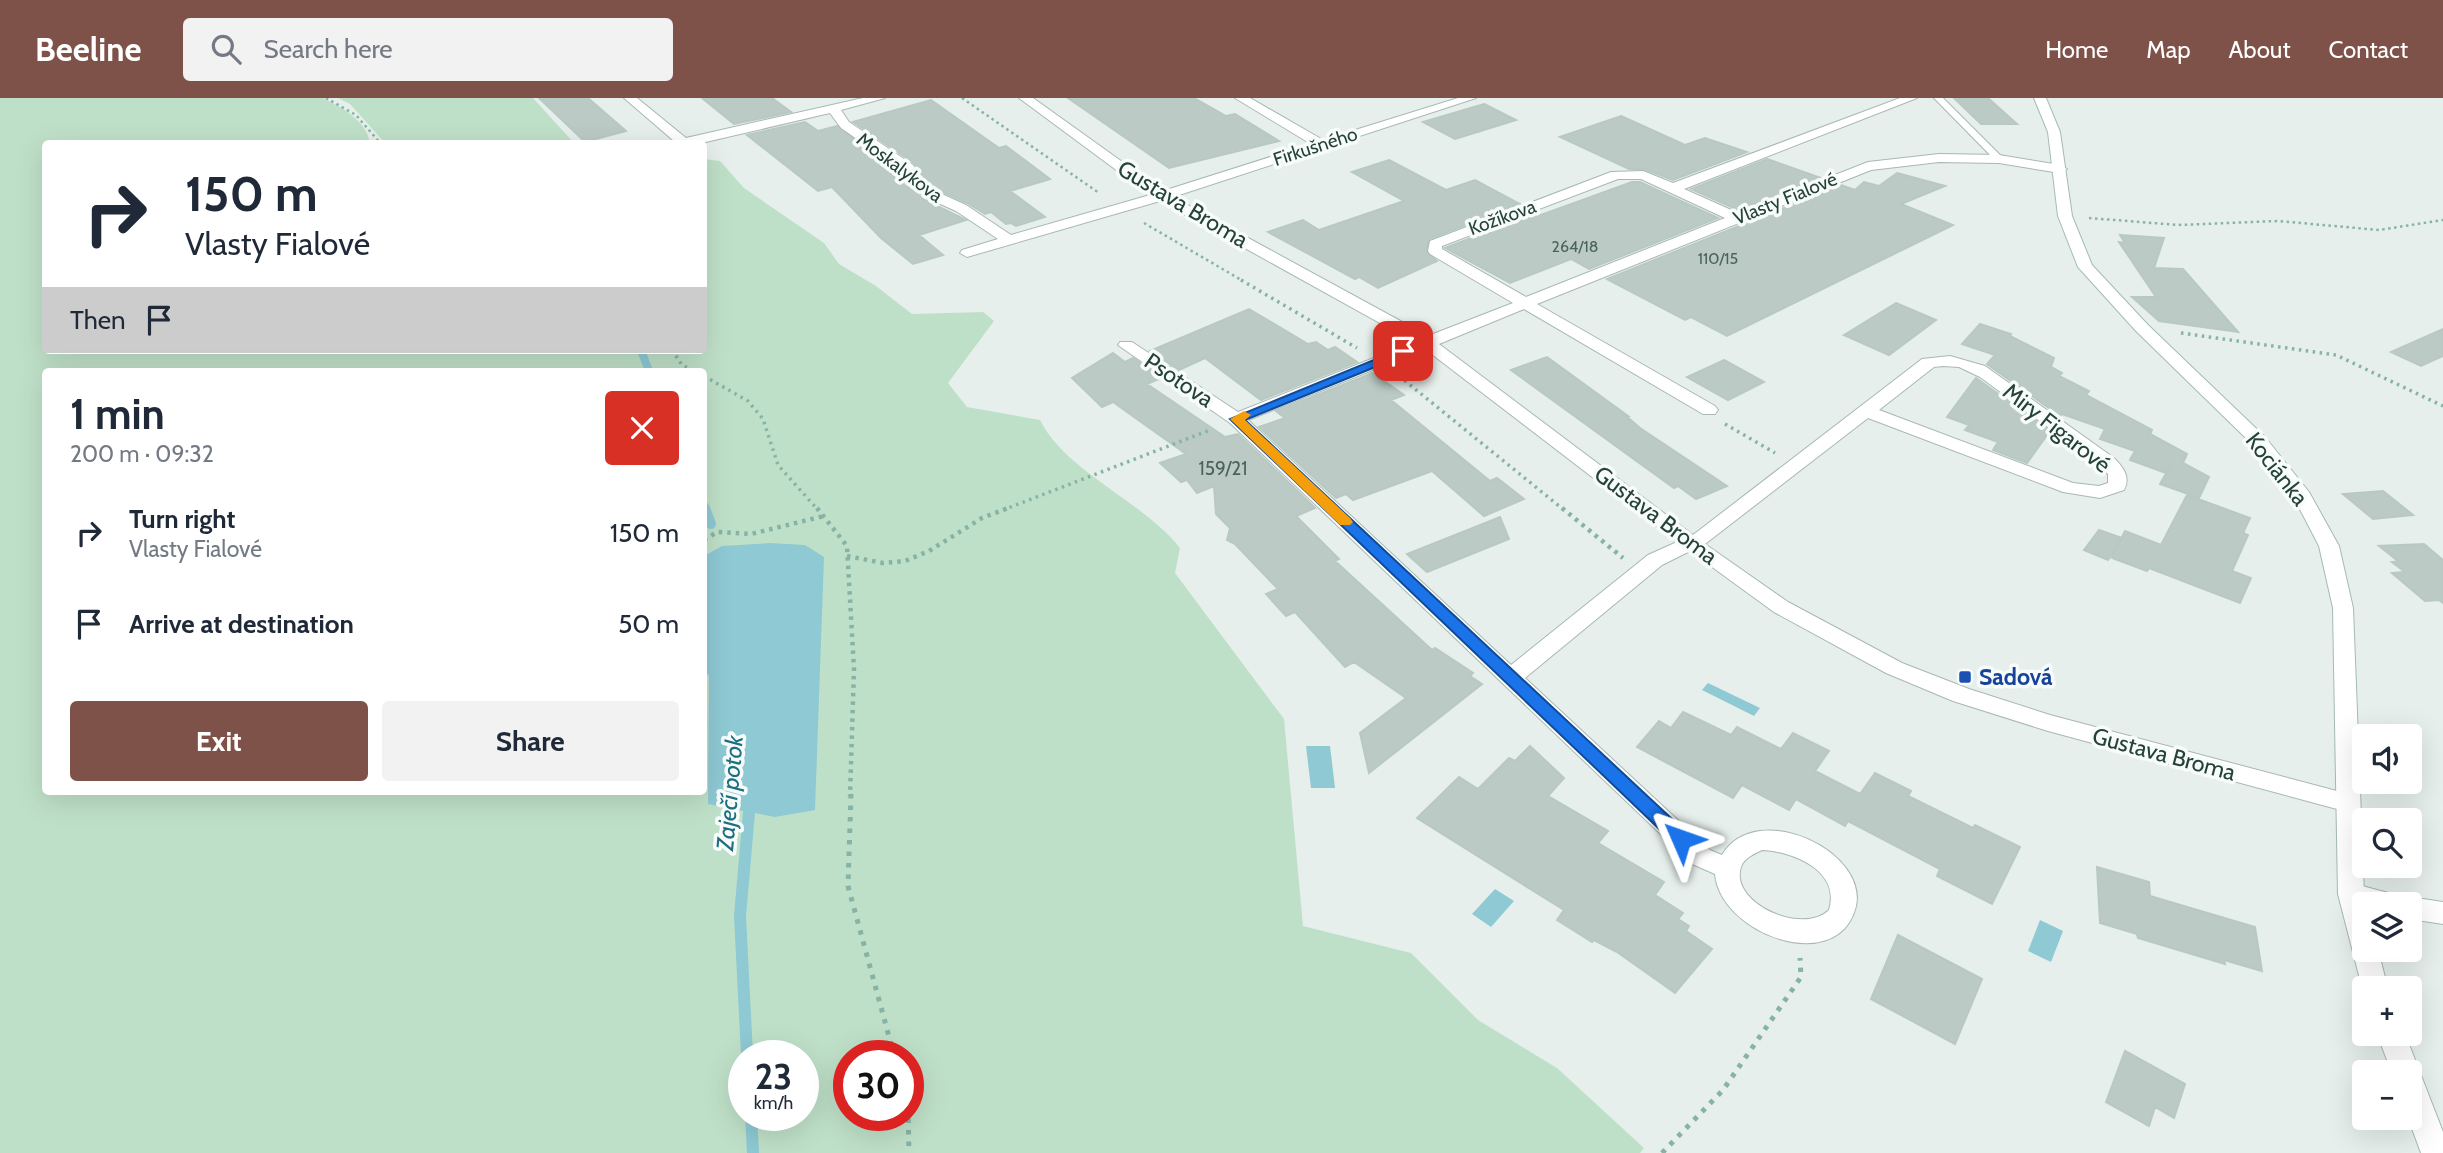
<!DOCTYPE html>
<meta charset="utf-8">
<style>
:root{--surface:#fff;--page:#f2f2f3;--text:#1f2937;--muted:#747a83;--accent:#7f5249}
body{margin:0;font-family:Cabin,sans-serif;background:var(--page);color:var(--text);height:100vh;display:flex;flex-direction:column;font-size:26px;white-space:nowrap}
*{box-sizing:border-box;margin:0}
p{font-size:23px;color:var(--muted)}
.icon{flex:none;width:38px;height:38px;fill:none;stroke:currentColor;stroke-width:2;stroke-linecap:round;stroke-linejoin:round}
.map{position:relative;flex:1;overflow:hidden}
.details{position:absolute;left:42px;top:270px;width:665px;height:427px;display:flex;flex-direction:column;background:var(--surface);border-radius:7px;box-shadow:0 7px 28px #0002}
.details>*{flex:none}
.banner{position:absolute;left:42px;top:42px;width:665px;height:214px;border-radius:7px;box-shadow:0 7px 28px #0002;background:#fff;color:var(--text);overflow:hidden}
.controls{position:absolute;left:2352px;top:626px;display:grid;gap:14px}
.controls a{display:grid;place-items:center;width:70px;height:70px;border-radius:7px;background:var(--surface);box-shadow:0 7px 28px #0002;font-size:35px}
.speed{position:absolute;left:728px;top:942px;display:flex;gap:14px;font-size:35px;font-weight:700;text-align:center}
.speed>*{display:grid;place-content:center;width:91px;height:91px;border-radius:50%;background:var(--surface);box-shadow:0 7px 28px #0002;line-height:1}
.speed small{font-size:18px;font-weight:400}
.speed .limit{border:10px solid #d22;background:#fff;color:#111}
.pin{position:absolute;display:grid;place-items:center;width:60px;height:60px;color:#fff;margin:-30px;border-radius:14px;box-shadow:0 4px 10px #0006}
.me{position:absolute;width:77px;margin:-38px;rotate:313deg;stroke-linejoin:round;filter:drop-shadow(0 0 5px #0008)}
.turn{display:flex;align-items:center;gap:24px;height:147px;padding:0 28px;font-size:32px}
.turn .icon{width:91px;height:91px;stroke-width:2.5}
.turn b{display:block;font-size:49px;line-height:60px}
.then{display:flex;align-items:center;height:66px;padding:0 28px;background:#0003;gap:14px;font-size:26px}
.round{display:grid;place-items:center;flex:none;width:74px;height:74px;border-radius:7px;background:var(--page)}
.headline{display:flex;align-items:center;justify-content:space-between;height:119px;padding:0 28px}
h1{font-size:42px;font-weight:700;line-height:52px}
.button{display:flex;gap:14px;margin-top:auto;padding:14px 28px}
.button a{flex:1;height:80px;border-radius:7px;background:var(--accent);color:#fff;font-size:28px;font-weight:700;line-height:80px;text-align:center}
.button a+a{background:var(--page);color:var(--text)}
ul{padding:0;list-style:none}
li{display:flex;align-items:center;gap:21px;height:91px;padding:0 28px}
li div{flex:1}
li b{display:block;font-size:26px}
li em{font-style:normal}
header{display:flex;align-items:center;gap:42px;box-sizing:border-box;height:98px;padding:0 35px;background:var(--accent);color:#fff}
header strong{font-size:33px}
nav{display:flex;gap:38px;margin-inline-start:auto;font-size:24px}
.search{width:490px;height:63px;background:var(--page);display:flex;align-items:center;gap:18px;box-sizing:border-box;padding:0 24px;border-radius:7px;color:var(--muted);font-size:26px}
.map>svg:first-child{display:block}
.green{fill:#bfe0c8;fill-rule:evenodd}
.water{fill:#8ec9d4}
.lines{fill:none;stroke-linecap:round;stroke-linejoin:round}
.stream-far2{stroke:#8ec9d4;stroke-width:8}
.stream-far1{stroke:#8ec9d4;stroke-width:10}
.stream{stroke:#8ec9d4;stroke-width:12}
.building{fill:#bbcac4;stroke:#b8c9c2;stroke-width:2}
.lane-casing{stroke:#a8b8b2;stroke-width:2}
.street-casing{stroke:#a8b8b2;stroke-width:2}
.secondary-casing{stroke:#a4bbb3;stroke-width:2}
.path-far3{stroke:#86b3a5;stroke-width:2.5;stroke-dasharray:2.5 3.5;stroke-linecap:butt}
.path-far2{stroke:#86b3a5;stroke-width:3.5;stroke-dasharray:2.5 4.5;stroke-linecap:butt}
.path-far1{stroke:#86b3a5;stroke-width:4.5;stroke-dasharray:3.5 5;stroke-linecap:butt}
.path{stroke:#86b3a5;stroke-width:5;stroke-dasharray:4.5 7;stroke-linecap:butt}
.lane{fill:#fff;fill-rule:evenodd}
.street{fill:#fff;fill-rule:evenodd}
.secondary{fill:#fff;fill-rule:evenodd}
.route{fill:#1a73e8;stroke:#114b97;stroke-width:2}
.slow{fill:#f59e0b}
.transit-dot{fill:#1a4fb4;stroke:#f7fbf9;stroke-width:2.5}
.labels{text-anchor:middle;stroke-width:7;stroke-linejoin:round;paint-order:stroke}
.far-number-label{font-size:16px;fill:#4a645c}
.far-street-label{font-size:19px;fill:#24423a;stroke:#f7fbf9}
.number-label{font-size:19px;fill:#4a645c}
.street-label{font-size:23px;fill:#24423a;stroke:#f7fbf9}
.transit-label{font-size:23px;font-weight:bold;fill:#164399;stroke:#f7fbf9;text-anchor:start}
.water-label{font-size:24px;font-style:italic;fill:#1c6f80;stroke:#f7fbf9}
</style>
<header>
<strong>Beeline</strong>
<div class="search"><svg class="icon" aria-label="search" viewBox="0 0 24 24"><circle cx="10" cy="10" r="6"/><path d="M15 15l6 6"/></svg>Search here</div>
<nav><a>Home</a><a>Map</a><a>About</a><a>Contact</a></nav>
</header>
<div class="map">
<svg width="2443" height="1055" viewBox="0 0 2443 1055">
<rect width="100%" height="100%" fill="#e6efeb"/>
<path class="green" d="M0,0h323c20,10 43,22 47,45l-324,1v206h658v-191l16,2 24,27 80,55 15,21 37,22 36,28 71,-2 11,9 -46,62 19,24 73,13c26,52 103,81 140,128l-5,25 109,146 19,207 108,27 67,67 79,48 87,80 -4,5h-1640zM46,273h658v420h-658zM744,957h59v60h-59zM849,957h59v60h-59z
M338,0h195l41,45h-189l-35,-39z"/>
<path class="water" d="M770,445l35,2 19,12 -9,253 -40,7 -67,-13 1,-128 -5,-7v-113l18,-10z
M1708,585l52,25 -6,8 -52,-26z
M1306,648h24l5,42h-24z
M1495,791l19,12 -23,26 -19,-13z
M2040,822l23,11 -12,31 -23,-11z"/>
<g class="lines">
<path class="stream-far2" d="M641,252l8,21
M704,407l2,5"/>
<path class="stream-far1" d="M705,410l6,16"/>
<path class="stream" d="M747,957l-7,-139 10,-115
M751,1017l2,38"/>
</g>
<path class="building" d="M539,0h49l38,33 -41,11z
M702,0h70l19,14 -57,12z
M1068,0h126l32,18 9,-2 44,27 -110,27z
M1954,0h34l29,26h-36z
M931,2l68,48 7,-2 44,33 -40,12 35,26 -29,9 -5,-3 -5,1 -15,-12 -6,2 -18,-11 -31,-14 -10,-9 -12,-17 -61,-41z
M1484,6l32,16 -61,19 -32,-17z
M1621,18l64,29 20,-7 42,14 -74,28 -29,-11h-15l-69,-32z
M805,24l13,9 19,-5 64,47 11,16 11,10 43,21 -47,15 24,20 -30,9 -32,-26 -49,-51 -14,4 -71,-56z
M1767,61l54,19 -83,32 -47,-21z
M1389,62l57,30 29,-10 45,24 -91,35 -3,13 11,9 -59,27 -19,-11 -4,2 -87,-47 35,-12 16,10 85,-29 -52,-29z
M1897,75l48,13 -44,18 52,21 -226,111 -36,-19 -6,3 -78,-41 234,-94 14,5 9,-8 15,4z
M1632,84h8l78,36 -129,51 -18,-10 -61,24 -65,-35 92,-35 4,2z
M2120,137l44,3 -10,30 29,1 55,63 -79,-11 -27,-24h24l-37,-55 6,1z
M1896,205l40,17 -47,35 -45,-20z
M1249,211l59,35 8,-2 12,8 7,-3 22,15 -96,38 -56,-42 -26,12 -29,-19z
M1980,226l31,10 -1,2 44,22 -3,9 11,6 -3,3 30,15 -3,4 66,35 -2,4 37,20 -4,9 26,14 -10,21 -39,-14 11,-19 -5,8 -36,-13 5,-9 -35,-12 5,-10 -43,-15 -2,2 -73,-52 8,-9 -33,-11z
M2443,231v27l-22,10 -30,-14z
M1113,255l12,9 8,-4 28,20 -14,6 78,53 13,-3 77,74 -19,8 43,43 -4,2 97,89 3,-2 38,25 -3,3 12,8 -113,89 -9,-40 46,-35 -52,-36 -9,5 -50,-55 -9,4 -20,-22 12,-5 -43,-45 -8,-4 3,-12 -14,-14 -2,-28 -17,7 -10,-13 -6,2 -21,-19 26,-9 -73,-52 -11,5 -30,-29z
M1547,259l81,59h-2l14,12 87,58 -31,13 -18,-13 -4,2 -163,-118z
M1724,262l40,22 -36,18 -41,-23z
M1373,275l31,22 -13,5 99,81 7,-3 27,21 -40,17 -52,-45 -79,29 -7,-6 -10,4 -77,-71 26,-9 -9,-7z
M1976,280l74,53 -23,32 -34,-13 5,-8 -33,-12 4,-5 -22,-8z
M2383,393l30,24 -40,4 -30,-25z
M2187,397l63,23 -7,15 5,2 -16,36 19,7 -11,25 -91,-35 -2,3 -35,-13 13,-27 36,14z
M1500,419l9,22 -82,33 -20,-18z
M2099,432l23,8 -14,22 -24,-10z
M2424,446l19,16v43l-4,-3 -14,1 -33,-28 13,-1 -13,-10 6,-1 -19,-15z
M1683,614l48,23 6,-8 44,22 12,-16 36,18 -14,20 45,23 15,-21 36,18 -3,5 65,32 2,-3 45,22 -28,57 -55,-28 3,-7 -92,-48 -3,5 -49,-27 -7,11 -47,-25 -9,13 -96,-51 22,-26 12,7z
M1530,648l34,32 -16,18 60,35 -10,12 66,39 -9,13 28,18 -5,6 11,7 -3,5 26,18 -37,44 -58,-41 -23,-12 -2,2 -35,-22 7,-10 -147,-92 42,-41 19,12 31,-31 6,3z
M2097,769l52,15 1,14 105,31 7,44 -38,-11 1,4 -87,-26 -1,-4 -37,-11z
M1898,837l84,44 -27,65 -84,-45z
M2125,953l60,33 -11,34 -19,-11 -6,19 -43,-24z"/>
<g class="lines">
<defs>
<path id="lane" d="M1934,0h9l59,59v4h-6z"/>
<path id="street" d="M624,0h13l49,40 177,-40h22l-44,12 8,12 64,43 11,17 11,9 31,14 45,30 139,-40 -131,-97h14l130,93 148,-47 -76,-46h15l73,42 135,-42h18l-303,99 255,139 85,-33 -83,-49 -2,-3 2,-10 181,-69 32,-1 30,12 227,-85h17l-233,91 54,24 130,-51 71,-8 60,1 61,10 7,4 -7,4 -61,-10 -60,-1 -68,8 -334,134 178,102 3,4 -3,4h-12l-179,-105 -85,35 254,191 229,-176 28,-3 35,10 129,92c9,9 17,19 10,32l-24,8 -37,-6 -195,-74 -163,126 83,58 114,61 67,26 81,26 298,79 8,2 4,7 -4,7 -8,2 -300,-81 -95,-30 -67,-28 -112,-61 -84,-61 -28,14 -137,113 185,172 12,5c35,-58 151,-2 133,55 -21,66 -135,23 -140,-36l-23,-10 -462,-441 -112,-78 2,-3h12l106,70 176,-70 -254,-141 -193,56 -7,-4 2,-3 36,-11 -42,-28 -31,-14 -11,-9 -11,-17 -62,-43 -11,-15 -133,31h-25l2,-3zM1618,81h23l84,39 -199,79 -84,-48v-3zM1425,251l252,193 -29,13 -137,110 -263,-245zM1943,268l16,1 21,10 121,89 7,8v9l-9,3 -26,-3 -194,-73 55,-43zM1762,752c30,1 79,20 67,60 -26,26 -100,-7 -88,-43 3,-9 13,-13 21,-17z
M2351,785l41,11 10,6 8,-3 33,5v22l-33,-5v-14h-46v3l-22,-7 -4,-7 4,-7z"/>
<path id="secondary" d="M2034,0h12l14,34 12,84 20,49 56,60 117,112 44,55 30,54 14,62 11,286 2,11h-2v45h14l10,39h-24v6l-26,-101 -5,-286 -14,-62 -27,-52 -39,-49 -117,-114 -58,-64 -20,-51 -10,-84z
M2377,936h28l38,98v21h-22l-13,-35 2,-45h-18z"/>
</defs>
<use href="#lane" class="lane-casing"/>
<use href="#street" class="street-casing"/>
<use href="#secondary" class="secondary-casing"/>
<path class="path-far3" d="M326,0l30,17 25,29
M962,0l137,95
M2089,120l89,7 100,-4 101,9 64,-10
M1144,125l99,58"/>
<path class="path-far2" d="M1241,182l116,68
M2181,235l155,22 107,51
M672,252l10,15 12,6
M704,278l44,25 15,18 15,46 40,45
M1399,278l165,134
M1725,326l50,29
M1003,412l207,-80"/>
<path class="path-far1" d="M817,410l30,38 7,123 -4,127
M1562,410l61,50
M704,442l13,-8 34,2 73,-18
M847,458l36,7 22,-2 24,-10 53,-33 26,-10"/>
<path class="path" d="M851,696l-3,92 46,169
M908,1009l1,46
M1662,1055l61,-63 78,-113 -1,-19"/>
<use href="#lane" class="lane"/>
<use href="#street" class="street"/>
<use href="#secondary" class="secondary"/>
</g>
<path class="route" d="M1403,250l4,1v5l-162,66 443,414 3,5 -3,5 -7,2 -6,-2 -445,-425z"/>
<path class="slow" d="M1244,313l7,4 -6,5 105,98 3,4 -3,3h-10l-110,-106z"/>
<rect class="transit-dot" x="1958" y="572" width="14" height="14" rx="3.5"/>
<g class="labels">
<g class="far-number-label">
<text x="1575" y="154">264/18</text>
<text x="1718" y="166">110/15</text>
</g>
<g class="far-street-label">
<text transform="translate(1315 48) rotate(-18)" y="7">Firkušného</text>
<text transform="translate(900 69) rotate(37)" y="7">Moskalykova</text>
<text transform="translate(1785 100) rotate(-22)" y="7">Vlasty Fialové</text>
<text transform="translate(1502 119) rotate(-20)" y="7">Kožíkova</text>
</g>
<g class="number-label">
<text x="1223" y="377">159/21</text>
</g>
<g class="street-label">
<text transform="translate(1183 106) rotate(31)" y="8">Gustava Broma</text>
<text transform="translate(1179 282) rotate(34)" y="8">Psotova</text>
<text transform="translate(2057 330) rotate(38)" y="8">Miry Figarové</text>
<text transform="translate(2277 371) rotate(52)" y="8">Kociánka</text>
<text transform="translate(1656 417) rotate(37)" y="8">Gustava Broma</text>
<text transform="translate(2164 656) rotate(15)" y="8">Gustava Broma</text>
</g>
<g class="transit-label">
<text x="1979" y="587">Sadová</text>
</g>
<g class="water-label">
<text transform="translate(730 695) rotate(-85)" y="8">Zaječí potok</text>
</g>
</g>
</svg>
<div class="controls">
<a><svg class="icon" aria-label="sound" viewBox="0 0 24 24"><path d="M4 9h4l5-4v14l-5-4H4zM17 9q2 3 0 6"/></svg></a>
<a><svg class="icon" aria-label="search" viewBox="0 0 24 24"><circle cx="10" cy="10" r="6"/><path d="M15 15l6 6"/></svg></a>
<a><svg class="icon" aria-label="layers" viewBox="0 0 24 24"><path d="M12 4l9 5-9 5-9-5zM3 14l9 5 9-5"/></svg></a>
<a>+</a>
<a>−</a>
</div>
<div class="speed"><div>23<small>km/h</small></div><div class="limit">30</div></div>
<div class="pin" style="left:1403px;top:253px;background:#d93025"><svg class="icon" aria-label="arrive" viewBox="0 0 24 24"><path d="M6 21V4h12l-3 4 3 4H6"/></svg></div>
<svg class="me" style="left:1681px;top:741px" viewBox="-20 -20 40 40"><path d="M0-17L14 15 0 8-14 15z" fill="#1a73e8" stroke="#fff" stroke-width="4"/></svg>
<div class="banner">
<div class="turn"><svg class="icon" aria-label="right" viewBox="0 0 24 24"><path d="M7 20v-9h11M14 6l5 5-5 5"/></svg><div><b>150 m</b>Vlasty Fialové</div></div>
<div class="then">Then<svg class="icon" aria-label="arrive" viewBox="0 0 24 24"><path d="M6 21V4h12l-3 4 3 4H6"/></svg></div>
</div>
<section class="details">
<div class="headline"><div><h1>1 min</h1><p>200 m · 09:32</p></div><a class="round" style="background:#d93025;color:#fff"><svg class="icon" aria-label="close" viewBox="0 0 24 24"><path d="M6 6l12 12M18 6L6 18"/></svg></a></div>
<ul>
<li><svg class="icon" aria-label="right" viewBox="0 0 24 24"><path d="M7 20v-9h11M14 6l5 5-5 5"/></svg><div><b>Turn right</b><p>Vlasty Fialové</p></div><em>150 m</em></li>
<li><svg class="icon" aria-label="arrive" viewBox="0 0 24 24"><path d="M6 21V4h12l-3 4 3 4H6"/></svg><div><b>Arrive at destination</b></div><em>50 m</em></li>
</ul>
<div class="button"><a>Exit</a><a>Share</a></div>
</section>
</div>
